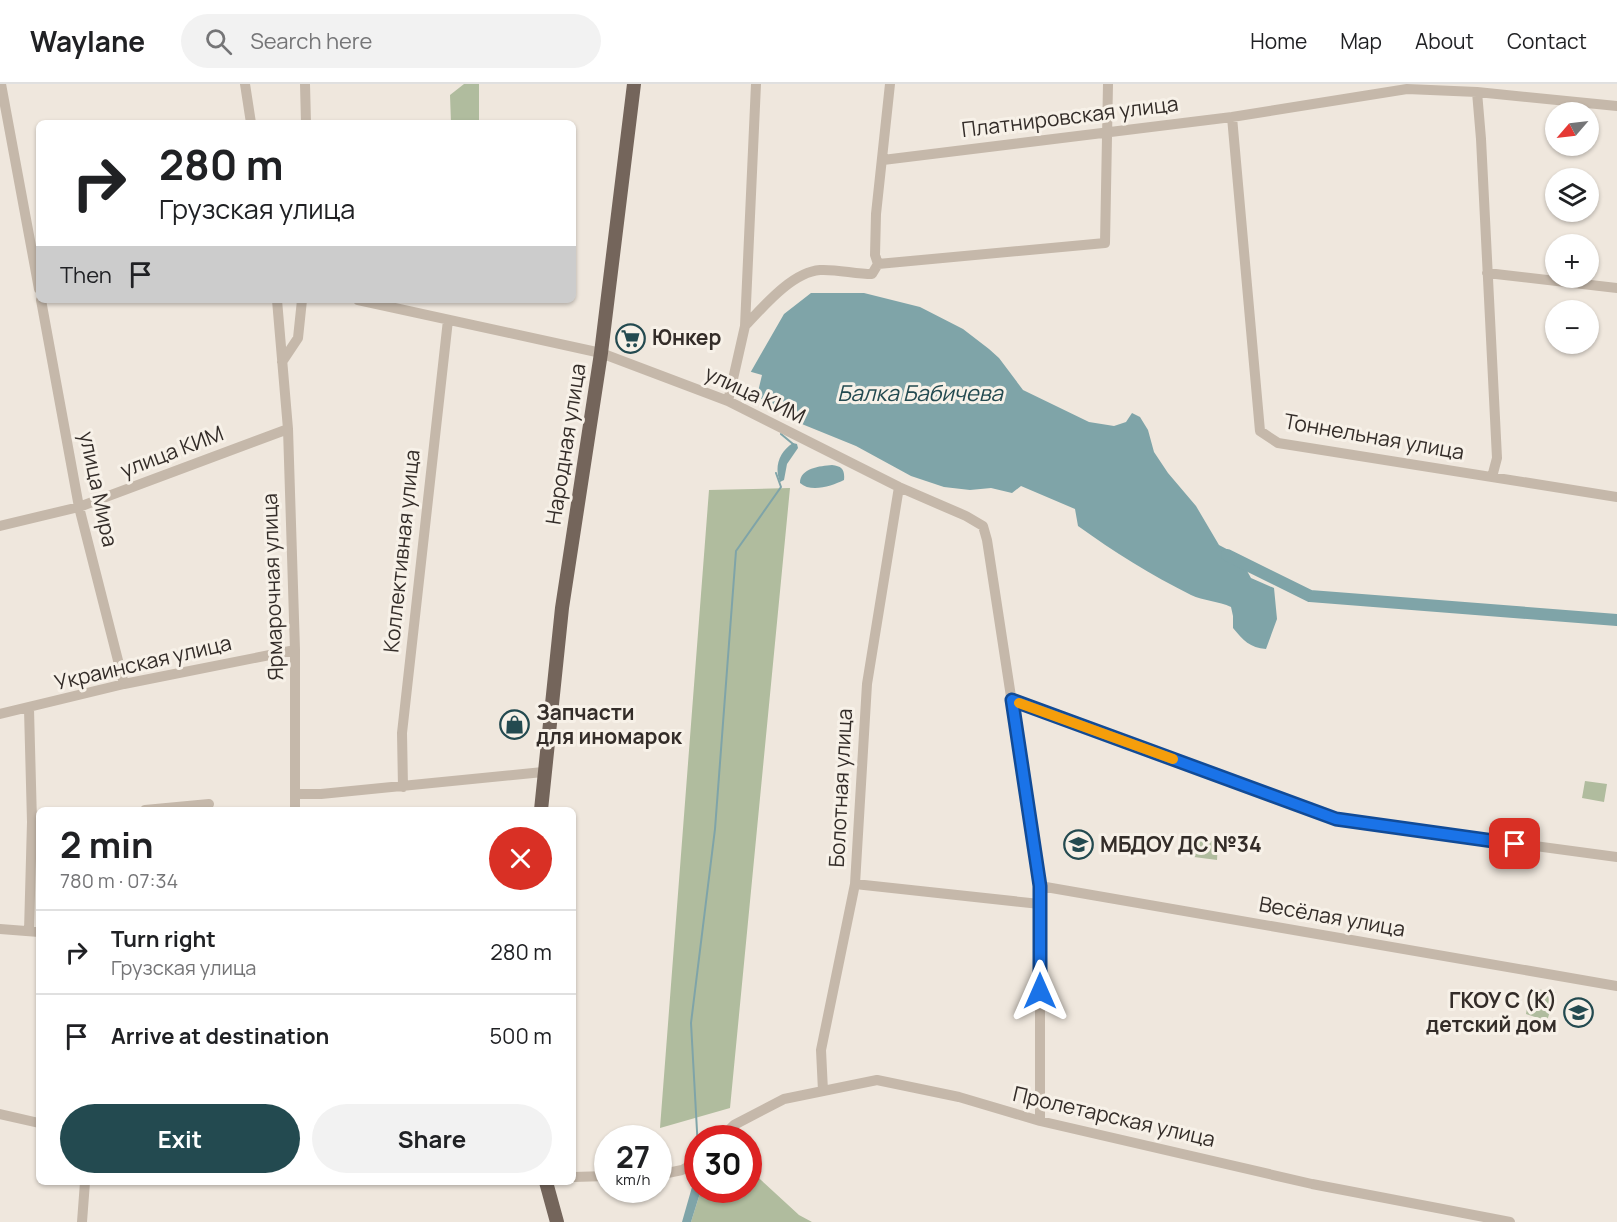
<!DOCTYPE html>
<meta charset="utf-8">
<style>
:root{--surface:#fff;--page:#f2f2f2;--text:#202124;--muted:#757577;--line:#e0e0e0;--accent:#234a50}
body{margin:0;font-family:Manrope,sans-serif;background:var(--page);color:var(--text);height:100vh;display:flex;flex-direction:column;font-size:22px;white-space:nowrap}
*{box-sizing:border-box;margin:0}
p{font-size:20px;color:var(--muted)}
.icon{flex:none;width:33px;height:33px;fill:none;stroke:currentColor;stroke-width:2;stroke-linecap:round;stroke-linejoin:round}
.map{position:relative;flex:1;overflow:hidden}
.panel{position:absolute;left:36px;top:723px;width:540px;height:378px;display:flex;flex-direction:column;background:var(--surface);border-radius:9px;box-shadow:0 2px 4px #0004}
.panel>*{flex:none}
.guide{position:absolute;left:36px;top:36px;width:540px;height:183px;border-radius:9px;box-shadow:0 2px 4px #0004;background:#fff;color:var(--text);overflow:hidden}
.needle{width:39px;rotate:242deg}
.tools{position:absolute;left:1545px;top:18px;display:grid;gap:12px}
.tools a{display:grid;place-items:center;width:54px;height:54px;border-radius:50%;background:var(--surface);box-shadow:0 2px 4px #0004;font-size:30px}
.speed{position:absolute;left:594px;top:1041px;display:flex;gap:12px;font-size:30px;font-weight:700;text-align:center}
.speed>*{display:grid;place-content:center;width:78px;height:78px;border-radius:50%;background:var(--surface);box-shadow:0 2px 4px #0004;line-height:1}
.speed small{font-size:15px;font-weight:400}
.speed .limit{border:9px solid #d22;background:#fff;color:#111}
.pin{position:absolute;display:grid;place-items:center;width:51px;height:51px;color:#fff;margin:-26px;border-radius:12px;box-shadow:0 3px 9px #0006}
.me{position:absolute;width:66px;margin:-33px;rotate:0deg;stroke-linejoin:round;filter:drop-shadow(0 0 4px #0008)}
.turn{display:flex;align-items:center;gap:21px;height:126px;padding:0 24px;font-size:27px}
.turn .icon{width:78px;height:78px;stroke-width:2.5}
.turn b{display:block;font-size:42px;line-height:51px}
.then{display:flex;align-items:center;height:57px;padding:0 24px;background:#0003;gap:12px;font-size:22px}
.round{display:grid;place-items:center;flex:none;width:63px;height:63px;border-radius:32px;background:var(--page)}
.summary{display:flex;align-items:center;justify-content:space-between;height:102px;padding:0 24px}
h1{font-size:36px;font-weight:700;line-height:45px}
.button{display:flex;gap:12px;margin-top:auto;padding:12px 24px}
.button a{flex:1;height:69px;border-radius:36px;background:var(--accent);color:#fff;font-size:24px;font-weight:700;line-height:69px;text-align:center}
.button a+a{background:var(--page);color:var(--text)}
ul{padding:0;list-style:none}
li{display:flex;align-items:center;gap:18px;height:84px;padding:0 24px;border-top:2px solid var(--line)}
li div{flex:1}
li b{display:block;font-size:22px}
li em{font-style:normal}
header{display:flex;align-items:center;gap:36px;box-sizing:border-box;height:84px;padding:0 30px;background:var(--surface);border-bottom:2px solid var(--line)}
header strong{font-size:28px}
nav{display:flex;gap:33px;margin-inline-start:auto;font-size:21px}
.search{width:420px;height:54px;background:var(--page);display:flex;align-items:center;gap:15px;box-sizing:border-box;padding:0 21px;border-radius:33px;color:var(--muted);font-size:22px}
.map>svg:first-child{display:block}
.green{fill:#b0bc9e}
.water{fill:#7fa4a8}
.pier{fill:#efe7dd}
.lines{fill:none;stroke-linecap:round;stroke-linejoin:round}
.stream{stroke:#7fa4a8;stroke-width:2}
.river{stroke:#7fa4a8;stroke-width:12}
.minor{stroke:#c5b8aa;stroke-width:10}
.major{stroke:#74655b;stroke-width:14}
.route-casing{stroke:#114b97;stroke-width:15}
.route{stroke:#1a73e8;stroke-width:10}
.slow{stroke:#f59e0b;stroke-width:10}
.labels{text-anchor:middle;stroke-width:6;stroke-linejoin:round;paint-order:stroke}
.street-label{font-size:21px;fill:#342d29;stroke:#f7f1e8}
.poi-label{font-size:21px;font-weight:bold;fill:#342d29;stroke:#f7f1e8;text-anchor:start}
.water-label{font-size:22px;font-style:italic;fill:#234a50;stroke:#f7f1e8}
</style>
<header>
<strong>Waylane</strong>
<div class="search"><svg class="icon" aria-label="search" viewBox="0 0 24 24"><circle cx="10" cy="10" r="6"/><path d="M15 15l6 6"/></svg>Search here</div>
<nav><a>Home</a><a>Map</a><a>About</a><a>Contact</a></nav>
</header>
<div class="map">
<svg width="1617" height="1138" viewBox="0 0 1617 1138">
<rect width="100%" height="100%" fill="#efe7dd"/>
<path class="green" d="M464,0h15v39h-28l-1,-28z
M790,404l-60,620 -70,20 49,-638z
M1585,697l22,3 -3,18 -22,-4z
M1196,755l22,3 -1,18 -23,-3z
M1530,904l26,4 -9,29 -21,-7z
M749,1085l50,46 13,7h-121l10,-32h47z"/>
<path class="water" d="M811,209h53l56,14 43,22 26,20 10,9 24,32 66,32 25,4 12,-4 6,-9 8,4 8,13 6,22 14,21 28,33 23,39 19,10 13,23 23,10 3,31 -11,30c-16,-1 -23,-9 -33,-21v-12l-2,-9c-12,-6 -28,-6 -40,-12 -40,-20 -77,-43 -113,-69l-3,-17 -54,-23 -9,7 -21,-5 -21,2 -26,-3 -33,-11 -55,-30 -69,-28 -22,-18 -18,-6 8,-7 -6,-12 35,-61z
M793,359l4,1 1,4 -11,16 -3,16 -4,2c-6,-15 -1,-30 13,-39z
M832,381c10,1 13,5 12,15 -12,6 -33,13 -44,3 0,-15 20,-17 32,-18z
M696,1089l1,1 1,16h3l-10,32h-9z"/>
<path class="pier" d="M748,287l14,4 -6,25 -12,-5v-5l7,-4 -5,-11z"/>
<g class="lines">
<path class="stream" d="M781,350l12,10
M698,1065l-7,-126 24,-194 21,-278 45,-64 -5,-14"/>
<path class="river" d="M1227,471l83,41 307,24"/>
<path class="minor" d="M1,0l38,205
M245,0l6,39
M305,0l1,39
M1477,8l4,47 16,319 -5,19
M1232,33l28,314 18,12 339,54
M883,76l349,-43 175,-28 70,3 140,14
M878,180l-3,-9 1,-41 14,-130
M1487,189l130,15
M41,216l38,207 45,177
M277,216l11,129 7,221v160
M358,216l243,53 127,48 171,86 67,29 17,10 4,14 53,346v235
M745,242c18,-19 47,-54 75,-56 17,-1 35,4 52,4l6,-10 227,-21 3,-159
M282,278l16,-24 4,-38
M728,317l17,-75 11,-242
M0,442l79,-19 209,-78
M1012,616l324,119 281,38
M0,630l124,-30 171,-34
M403,703l-1,-54 46,-413
M296,710h25l222,-22
M145,726l64,-6
M855,800l185,20
M1040,802l577,100
M0,845l39,3
M29,847l3,-109 -3,-113
M823,1007l-2,-41 34,-166 12,-200 32,-197
M0,1030l39,9
M721,1054l13,-13 50,-26 93,-19 82,17 81,24 272,63 198,38
M658,1091l24,-5 16,-9
M573,1093l35,-1
M82,1138l3,-40"/>
<path class="major" d="M541,726l21,-202 39,-255 33,-269
M546,1098l11,40"/>
</g>
<g class="lines">
<defs>
<path id="route" d="M1040,907v-105l-28,-186 324,119 179,25"/>
</defs>
<use href="#route" class="route-casing"/>
<use href="#route" class="route"/>
<path class="slow" d="M1019,619l154,56"/>
</g>
<defs>
<symbol id="supermarket-ring" viewBox="-11 -11 22 22"><circle r="9.5" fill="#f7f1e8" stroke="#234a50" stroke-width="1.5"/><path d="M-6-5.5h2.5l.6 2H6L4.5 2H-2.5L-4.4-4H-6ZM-1.5 3.2a1.3 1.3 0 1 0 .1 0ZM3 3.2a1.3 1.3 0 1 0 .1 0Z" fill="#234a50"/></symbol>
<symbol id="shop-ring" viewBox="-11 -11 22 22"><circle r="9.5" fill="#f7f1e8" stroke="#234a50" stroke-width="1.5"/><path d="M-5-2.5h2.3a2.7 3.5 0 0 1 5.4 0H5L5.5 6h-11ZM-1.5-2.5h3a1.5 2.3 0 0 0-3 0Z" fill="#234a50"/></symbol>
<symbol id="school-ring" viewBox="-11 -11 22 22"><circle r="9.5" fill="#f7f1e8" stroke="#234a50" stroke-width="1.5"/><path d="M0-5L7-2L0 1L-7-2ZM-4 1L0 2.5L4 1V4Q0 6-4 4Z" fill="#234a50"/></symbol>
</defs>
<g fill-rule="evenodd">
<use href="#supermarket-ring" x="614" y="238" width="33" height="33"/>
<use href="#shop-ring" x="498" y="624" width="33" height="33"/>
<use href="#school-ring" x="1062" y="744" width="33" height="33"/>
<use href="#school-ring" x="1562" y="912" width="33" height="33"/>
</g>
<g class="labels">
<g class="street-label">
<text transform="translate(1070 33) rotate(-7)" y="7">Платнировская улица</text>
<text transform="translate(755 311) rotate(25)" y="7">улица КИМ</text>
<text transform="translate(1374 353) rotate(10)" y="7">Тоннельная улица</text>
<text transform="translate(566 360) rotate(-81)" y="7">Народная улица</text>
<text transform="translate(172 368) rotate(-21)" y="7">улица КИМ</text>
<text transform="translate(98 405) rotate(78)" y="7">улица Мира</text>
<text transform="translate(402 467) rotate(-84)" y="7">Коллективная улица</text>
<text transform="translate(273 503) rotate(-92)" y="7">Ярмарочная улица</text>
<text transform="translate(143 579) rotate(-13)" y="7">Украинская улица</text>
<text transform="translate(841 704) rotate(-87)" y="7">Болотная улица</text>
<text transform="translate(1332 833) rotate(10)" y="7">Весёлая улица</text>
<text transform="translate(1114 1033) rotate(13)" y="7">Пролетарская улица</text>
</g>
<g class="poi-label">
<text x="652" y="261">Юнкер</text>
<text x="536" y="636">Запчасти<tspan x="536" dy="24">для иномарок</tspan></text>
<text x="1100" y="768">МБДОУ ДС №34</text>
<text x="1557" y="924" text-anchor="end">ГКОУ С (К)<tspan x="1557" dy="24">детский дом</tspan></text>
</g>
<g class="water-label">
<text x="920" y="317">Балка Бабичева</text>
</g>
</g>
</svg>
<div class="tools">
<a><svg class="needle" viewBox="-14 -14 28 28"><path d="M0-13l5 13h-10z" fill="#e53935"/><path d="M0 13l5-13h-10z" fill="#757577"/></svg></a>
<a><svg class="icon" aria-label="layers" viewBox="0 0 24 24"><path d="M12 4l9 5-9 5-9-5zM3 14l9 5 9-5"/></svg></a>
<a>+</a>
<a>−</a>
</div>
<div class="speed"><div>27<small>km/h</small></div><div class="limit">30</div></div>
<div class="pin" style="left:1515px;top:760px;background:#d93025"><svg class="icon" aria-label="arrive" viewBox="0 0 24 24"><path d="M6 21V4h12l-3 4 3 4H6"/></svg></div>
<svg class="me" style="left:1040px;top:907px" viewBox="-20 -20 40 40"><path d="M0-17L14 15 0 8-14 15z" fill="#1a73e8" stroke="#fff" stroke-width="4"/></svg>
<div class="guide">
<div class="turn"><svg class="icon" aria-label="right" viewBox="0 0 24 24"><path d="M7 20v-9h11M14 6l5 5-5 5"/></svg><div><b>280 m</b>Грузская улица</div></div>
<div class="then">Then<svg class="icon" aria-label="arrive" viewBox="0 0 24 24"><path d="M6 21V4h12l-3 4 3 4H6"/></svg></div>
</div>
<section class="panel">
<div class="summary"><div><h1>2 min</h1><p>780 m · 07:34</p></div><a class="round" style="background:#d93025;color:#fff"><svg class="icon" aria-label="close" viewBox="0 0 24 24"><path d="M6 6l12 12M18 6L6 18"/></svg></a></div>
<ul>
<li><svg class="icon" aria-label="right" viewBox="0 0 24 24"><path d="M7 20v-9h11M14 6l5 5-5 5"/></svg><div><b>Turn right</b><p>Грузская улица</p></div><em>280 m</em></li>
<li><svg class="icon" aria-label="arrive" viewBox="0 0 24 24"><path d="M6 21V4h12l-3 4 3 4H6"/></svg><div><b>Arrive at destination</b></div><em>500 m</em></li>
</ul>
<div class="button"><a>Exit</a><a>Share</a></div>
</section>
</div>
